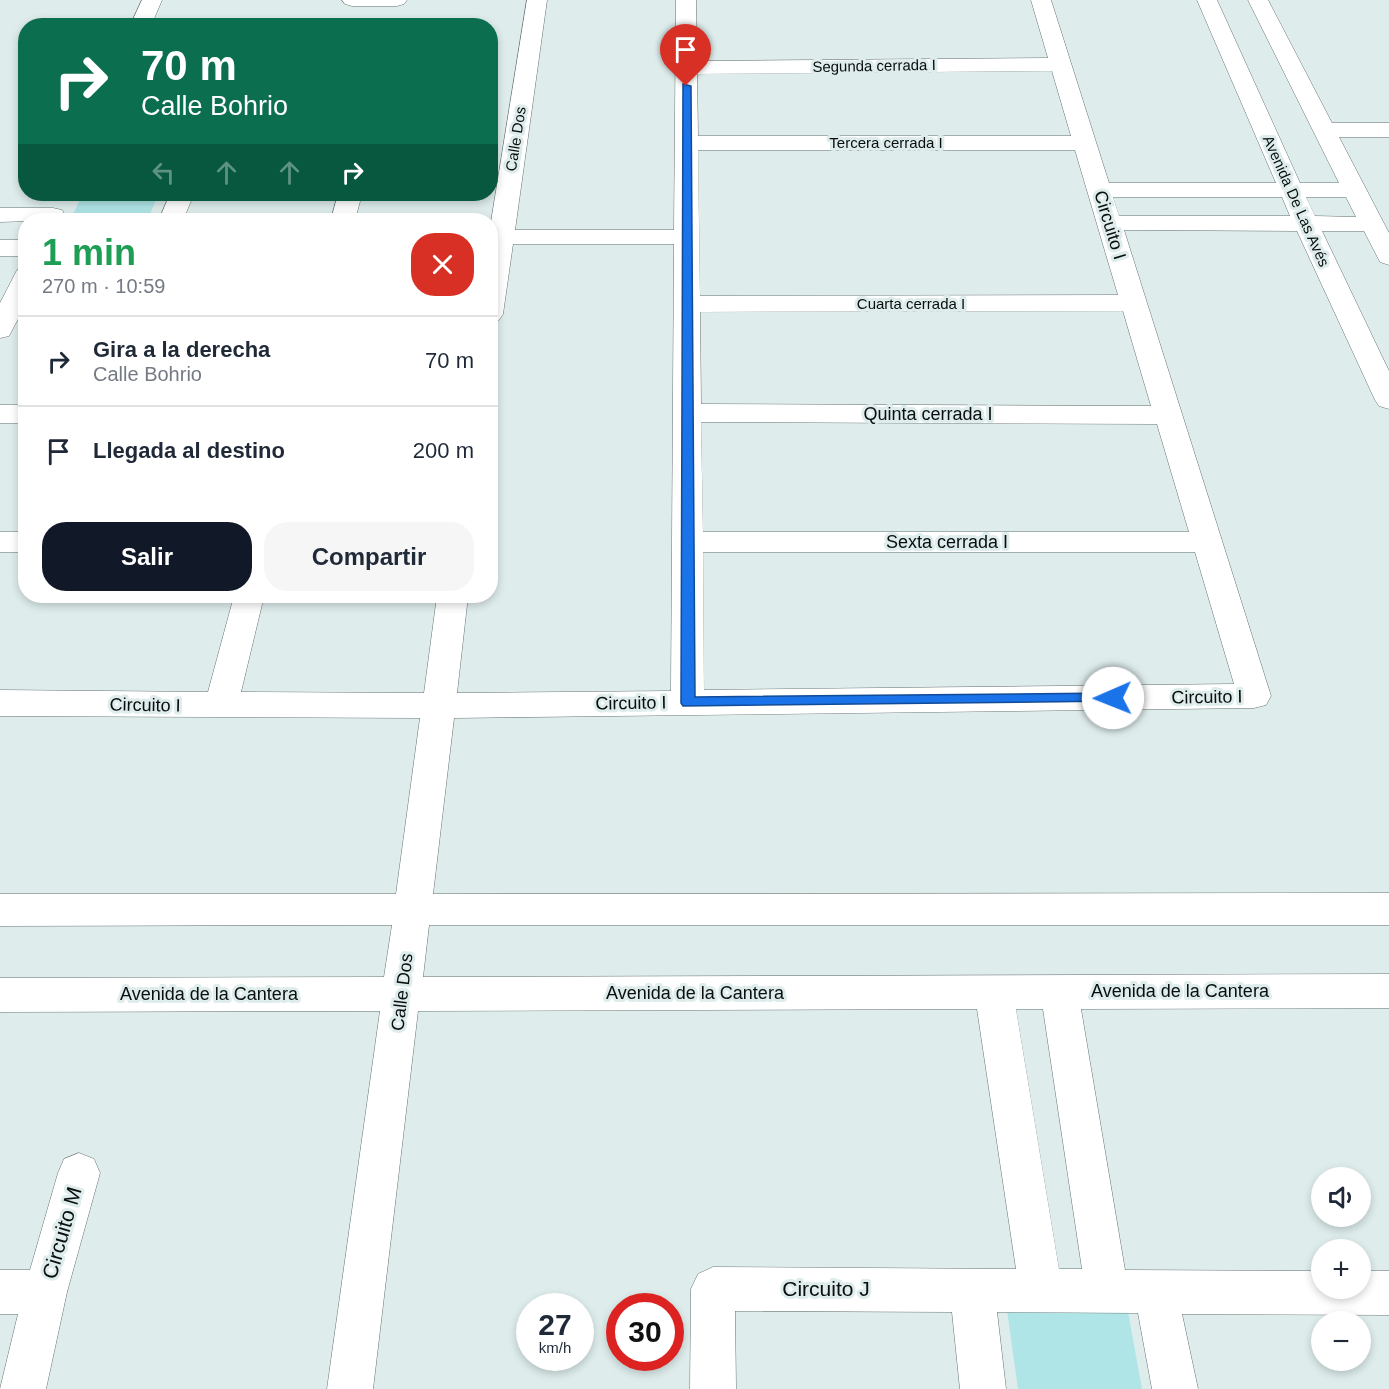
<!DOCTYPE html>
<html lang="es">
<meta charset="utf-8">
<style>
:root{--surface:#fff;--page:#f6f6f7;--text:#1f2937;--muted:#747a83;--line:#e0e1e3;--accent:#111827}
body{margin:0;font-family:Helvetica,sans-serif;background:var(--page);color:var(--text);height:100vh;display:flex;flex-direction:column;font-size:22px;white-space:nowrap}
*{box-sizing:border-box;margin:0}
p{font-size:20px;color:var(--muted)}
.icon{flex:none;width:33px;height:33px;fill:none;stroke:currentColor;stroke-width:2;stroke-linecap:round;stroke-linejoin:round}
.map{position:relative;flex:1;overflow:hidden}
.drawer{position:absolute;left:18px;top:213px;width:480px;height:390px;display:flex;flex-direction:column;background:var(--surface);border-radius:24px;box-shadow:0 3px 9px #0003}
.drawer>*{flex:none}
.top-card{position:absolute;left:18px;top:18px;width:480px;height:183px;border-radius:24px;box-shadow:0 3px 9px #0003;background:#0b6e4f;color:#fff;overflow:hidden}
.buttons{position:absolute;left:1311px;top:1167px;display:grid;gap:12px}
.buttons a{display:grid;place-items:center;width:60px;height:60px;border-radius:50%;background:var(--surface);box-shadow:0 3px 9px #0003;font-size:30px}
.speed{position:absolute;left:516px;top:1293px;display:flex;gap:12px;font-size:30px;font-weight:700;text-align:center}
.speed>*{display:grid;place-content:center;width:78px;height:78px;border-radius:50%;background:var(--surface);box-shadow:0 3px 9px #0003;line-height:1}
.speed small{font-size:15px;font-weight:400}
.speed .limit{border:9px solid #d22;background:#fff;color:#111}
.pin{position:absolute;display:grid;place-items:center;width:51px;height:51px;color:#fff;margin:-62px -26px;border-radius:50% 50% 50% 0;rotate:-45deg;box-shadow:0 0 6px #0007}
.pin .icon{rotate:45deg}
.me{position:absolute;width:66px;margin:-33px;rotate:269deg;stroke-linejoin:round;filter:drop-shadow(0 0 4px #0008)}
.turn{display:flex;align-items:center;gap:21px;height:126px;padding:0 24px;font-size:27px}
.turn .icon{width:78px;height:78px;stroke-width:2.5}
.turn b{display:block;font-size:42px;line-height:51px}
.lanes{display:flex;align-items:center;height:57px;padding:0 24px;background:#0003;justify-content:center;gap:30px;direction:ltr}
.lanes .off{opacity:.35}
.round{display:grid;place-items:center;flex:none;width:63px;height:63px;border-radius:24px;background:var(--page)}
.head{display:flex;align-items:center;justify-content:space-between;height:102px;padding:0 24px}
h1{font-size:36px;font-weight:800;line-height:45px;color:#1e9e55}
.button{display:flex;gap:12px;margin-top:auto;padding:12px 24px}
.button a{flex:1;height:69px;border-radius:24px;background:var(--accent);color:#fff;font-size:24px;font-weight:800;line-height:69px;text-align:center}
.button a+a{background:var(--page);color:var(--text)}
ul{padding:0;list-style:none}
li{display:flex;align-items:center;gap:18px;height:90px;padding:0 24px;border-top:2px solid var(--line)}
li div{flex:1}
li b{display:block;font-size:22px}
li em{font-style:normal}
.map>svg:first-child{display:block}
.green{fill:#afe5e6}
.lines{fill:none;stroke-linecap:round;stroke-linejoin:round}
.minor-casing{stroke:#677374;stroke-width:1}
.minor{fill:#fff;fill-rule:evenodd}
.route{fill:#1a73e8;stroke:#114b97;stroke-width:1.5}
.labels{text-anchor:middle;stroke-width:6;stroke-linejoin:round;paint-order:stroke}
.far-street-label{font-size:15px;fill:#0a0e0e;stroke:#deecec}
.street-label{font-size:18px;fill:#0a0e0e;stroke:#deecec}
.near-street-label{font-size:21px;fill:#0a0e0e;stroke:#deecec}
</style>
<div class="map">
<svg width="1389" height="1389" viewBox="0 0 1389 1389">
<rect width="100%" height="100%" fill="#deecec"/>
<path class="green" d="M83,194h76l-12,26h-77z
M1125,1295l17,94h-124l-13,-93z"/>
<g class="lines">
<defs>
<path id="minor" d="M142,0h20l-11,26h-21z
M342,0h65l-3,4 -7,2h-45l-7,-2z
M527,0h20l-32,230h159l2,-230h20l1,61 351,-3 -17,-58h20l58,183h167l-79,-183h20l83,183h39l-91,-183h20l64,123h57v14h-50l50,96v32l-9,-3 -16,-31h-42l67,140v38l-10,-3 -4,-6 -78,-169 -173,-1 147,466 -5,9 -12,3 -800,10 -21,176 956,-1v32h-960l-6,52 966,-3v34l-308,1 44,261 197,1v17h38v-17h29v44l-207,-1 16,75h-46l-14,-76 -141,-1 9,77h-46l-8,-77 -217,-1 1,78h-46l1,-100 7,-15 15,-7 303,2 -39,-260 -559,2 -45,378h-46l53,-378 -380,1v-34l384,-1 8,-52 -392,1v-32h396l24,-176 -420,-2v-26l208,2 26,-96h30l-23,96 183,1 13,-97h31l-11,97 214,-2 3,-447h-161l-10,70 -4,6 -9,2v-94zM1052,71l19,65h-373l-1,-62zM698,150h377l43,145 -418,1zM1113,197h169l8,19h-171zM1306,197h40l10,20 -41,-1zM1123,311l28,95 -450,-2 -1,-92zM701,422l456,2 32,108h-486zM703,552h492l39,132 -530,6zM1016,1009h27l39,260h-23z
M170,194h24l-11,26h-24z
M338,194h24l-7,26h-24z
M0,208h53l9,2 3,5 -5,5 -60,2z
M0,240h26v16h-26z
M26,267v37l-17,32 -9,2v-35l17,-33z
M0,405h26v18h-26z
M0,532h26v20h-26z
M79,1153l15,6 6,14 -33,119 -21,97h-46l18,-75h-18v-44h30l28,-97 6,-14z"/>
</defs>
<use href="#minor" class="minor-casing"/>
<use href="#minor" class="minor"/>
</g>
<path class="route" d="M683,84l8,2 4,611 418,-4 6,5 -2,3 -434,5 -2,-3z"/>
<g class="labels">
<g class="far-street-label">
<text transform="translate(874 66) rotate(-1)" y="5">Segunda cerrada I</text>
<text transform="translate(516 139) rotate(-81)" y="5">Calle Dos</text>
<text x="886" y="148">Tercera cerrada I</text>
<text transform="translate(1296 201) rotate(66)" y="5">Avenida De Las Avés</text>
<text x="911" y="309">Cuarta cerrada I</text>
</g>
<g class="street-label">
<text transform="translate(1110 225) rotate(73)" y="6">Circuito I</text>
<text x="928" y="420">Quinta cerrada I</text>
<text x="947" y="548">Sexta cerrada I</text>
<text transform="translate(1207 697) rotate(-1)" y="6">Circuito I</text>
<text transform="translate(631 703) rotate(-1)" y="6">Circuito I</text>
<text transform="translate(145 705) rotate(1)" y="6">Circuito I</text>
<text x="1180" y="997">Avenida de la Cantera</text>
<text transform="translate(402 992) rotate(-83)" y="6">Calle Dos</text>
<text x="695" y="999">Avenida de la Cantera</text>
<text x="209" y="1000">Avenida de la Cantera</text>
</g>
<g class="near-street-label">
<text transform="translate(62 1233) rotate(-74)" y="7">Circuito M</text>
<text x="826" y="1296">Circuito J</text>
</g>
</g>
</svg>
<div class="buttons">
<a><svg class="icon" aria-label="sound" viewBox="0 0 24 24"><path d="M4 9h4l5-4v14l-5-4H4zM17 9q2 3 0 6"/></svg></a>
<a>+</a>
<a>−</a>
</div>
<div class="speed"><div>27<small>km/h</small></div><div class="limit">30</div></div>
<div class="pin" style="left:686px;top:86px;background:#d93025"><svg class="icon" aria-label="arrive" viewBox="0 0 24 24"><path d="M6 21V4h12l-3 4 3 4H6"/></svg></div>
<svg class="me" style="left:1113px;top:698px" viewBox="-20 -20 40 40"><circle r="19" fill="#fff"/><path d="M0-13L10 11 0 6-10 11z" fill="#1a73e8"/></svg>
<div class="top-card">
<div class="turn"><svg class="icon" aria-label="right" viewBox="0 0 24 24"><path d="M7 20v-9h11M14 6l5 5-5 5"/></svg><div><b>70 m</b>Calle Bohrio</div></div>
<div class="lanes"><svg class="icon off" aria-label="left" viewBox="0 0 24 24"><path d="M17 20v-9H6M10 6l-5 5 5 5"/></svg><svg class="icon off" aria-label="ahead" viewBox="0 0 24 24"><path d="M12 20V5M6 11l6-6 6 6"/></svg><svg class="icon off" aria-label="ahead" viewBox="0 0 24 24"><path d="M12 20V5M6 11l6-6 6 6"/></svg><svg class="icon" aria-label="right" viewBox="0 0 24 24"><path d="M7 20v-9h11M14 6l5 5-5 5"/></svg></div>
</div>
<section class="drawer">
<div class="head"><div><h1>1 min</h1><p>270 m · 10:59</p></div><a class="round" style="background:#d93025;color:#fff"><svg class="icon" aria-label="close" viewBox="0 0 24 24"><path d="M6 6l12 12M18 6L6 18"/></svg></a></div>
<ul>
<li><svg class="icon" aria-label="right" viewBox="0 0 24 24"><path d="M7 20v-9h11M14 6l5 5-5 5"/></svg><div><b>Gira a la derecha</b><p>Calle Bohrio</p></div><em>70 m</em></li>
<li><svg class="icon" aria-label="arrive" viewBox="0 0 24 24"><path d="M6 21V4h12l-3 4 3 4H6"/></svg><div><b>Llegada al destino</b></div><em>200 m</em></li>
</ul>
<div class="button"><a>Salir</a><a>Compartir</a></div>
</section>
</div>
